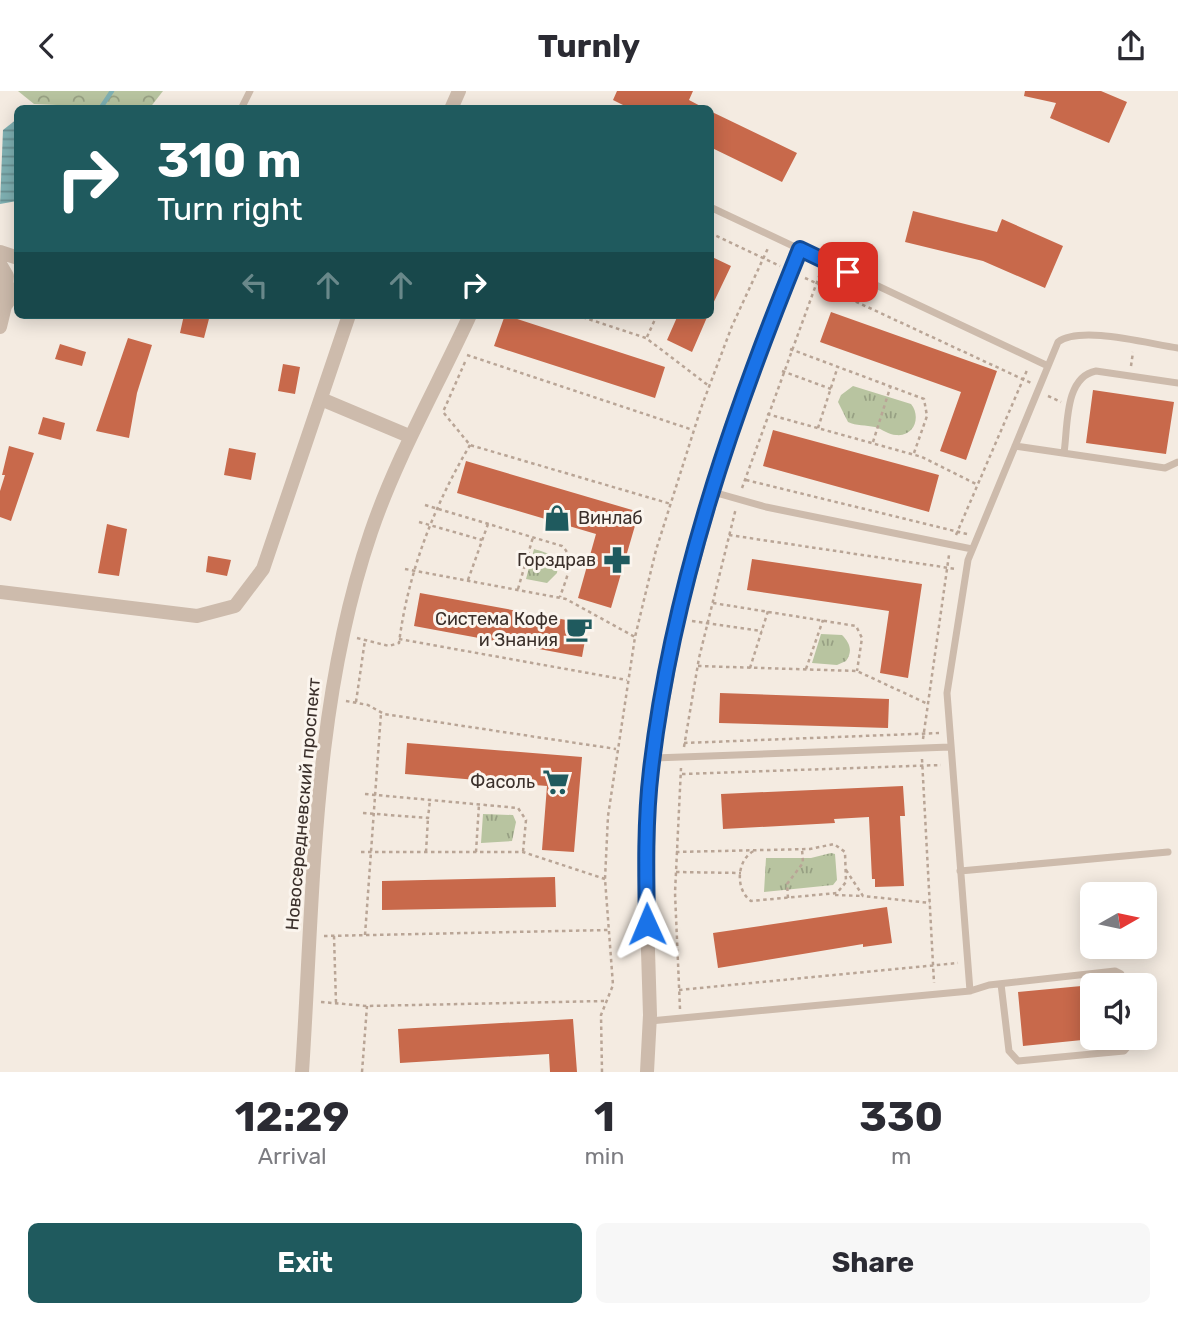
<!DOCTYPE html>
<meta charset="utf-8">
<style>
:root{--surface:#fff;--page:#f7f7f7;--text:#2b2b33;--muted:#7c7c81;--accent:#1f5a5e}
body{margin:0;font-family:Rubik,sans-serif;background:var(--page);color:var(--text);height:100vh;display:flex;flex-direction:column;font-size:26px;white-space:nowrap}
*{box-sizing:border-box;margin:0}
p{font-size:23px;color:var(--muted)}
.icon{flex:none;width:38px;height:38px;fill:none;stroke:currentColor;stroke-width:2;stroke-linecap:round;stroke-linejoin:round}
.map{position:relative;height:981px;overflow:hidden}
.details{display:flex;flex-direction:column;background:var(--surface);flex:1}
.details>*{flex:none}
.banner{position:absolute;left:14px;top:14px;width:700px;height:214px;border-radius:10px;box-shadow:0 4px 18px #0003;background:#1f5a5e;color:#fff;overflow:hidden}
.needle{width:46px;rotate:81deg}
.buttons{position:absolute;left:1080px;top:791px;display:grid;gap:14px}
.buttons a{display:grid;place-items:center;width:77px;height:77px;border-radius:10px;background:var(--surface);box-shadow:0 4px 18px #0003;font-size:35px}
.pin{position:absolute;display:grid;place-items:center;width:60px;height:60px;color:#fff;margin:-30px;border-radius:14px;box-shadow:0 4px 10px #0006}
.me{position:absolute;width:77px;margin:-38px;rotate:359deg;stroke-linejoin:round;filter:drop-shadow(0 0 5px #0008)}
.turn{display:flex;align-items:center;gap:24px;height:147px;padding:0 28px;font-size:32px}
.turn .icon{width:91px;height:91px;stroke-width:2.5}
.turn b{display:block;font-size:49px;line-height:60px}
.lanes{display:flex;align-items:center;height:66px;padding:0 28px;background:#0003;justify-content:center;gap:35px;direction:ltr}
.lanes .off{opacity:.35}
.eta{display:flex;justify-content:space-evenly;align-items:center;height:119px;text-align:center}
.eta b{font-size:42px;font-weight:700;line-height:49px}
.button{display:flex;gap:14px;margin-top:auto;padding:14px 28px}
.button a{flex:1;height:80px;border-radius:10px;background:var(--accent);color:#fff;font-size:28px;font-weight:700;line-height:80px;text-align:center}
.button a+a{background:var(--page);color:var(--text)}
header{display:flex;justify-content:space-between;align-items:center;height:91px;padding:0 28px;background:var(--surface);font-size:32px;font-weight:700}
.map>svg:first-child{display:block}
.forest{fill:url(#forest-crowns)}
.park{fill:url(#park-tufts)}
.water{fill:url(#water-rules)}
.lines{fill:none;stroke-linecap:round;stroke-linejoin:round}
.stream{stroke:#7fb0b2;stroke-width:4.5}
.building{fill:#c8694b}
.path{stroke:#b9a596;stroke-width:2.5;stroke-dasharray:3.5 3.5;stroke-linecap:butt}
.service{stroke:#cdbbac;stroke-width:7}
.minor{stroke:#cdbbac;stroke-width:14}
.route-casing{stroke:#114b97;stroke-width:18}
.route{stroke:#1a73e8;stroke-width:12}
.labels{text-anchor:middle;stroke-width:6;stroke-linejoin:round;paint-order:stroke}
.poi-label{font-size:18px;fill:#3b302b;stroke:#fbf5ee;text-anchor:end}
.street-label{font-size:18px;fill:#3b302b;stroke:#fbf5ee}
</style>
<header><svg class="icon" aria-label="back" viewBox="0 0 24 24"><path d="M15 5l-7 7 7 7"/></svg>Turnly<svg class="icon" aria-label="share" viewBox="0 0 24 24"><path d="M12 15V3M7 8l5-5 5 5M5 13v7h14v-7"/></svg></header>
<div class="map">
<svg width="1178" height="981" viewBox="0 0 1178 981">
<defs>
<pattern id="forest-crowns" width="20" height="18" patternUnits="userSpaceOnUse" patternTransform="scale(1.75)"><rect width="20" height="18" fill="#b8c4a0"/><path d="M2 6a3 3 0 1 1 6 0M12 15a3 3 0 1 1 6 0" fill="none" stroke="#97a083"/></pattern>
<pattern id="park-tufts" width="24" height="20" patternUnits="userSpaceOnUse" patternTransform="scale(1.75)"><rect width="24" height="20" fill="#b8c4a0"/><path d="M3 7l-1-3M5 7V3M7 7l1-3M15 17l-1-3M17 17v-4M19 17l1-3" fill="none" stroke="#97a083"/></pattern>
<pattern id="water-rules" width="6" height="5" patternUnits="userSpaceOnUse" patternTransform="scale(1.75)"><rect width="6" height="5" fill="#7fb0b2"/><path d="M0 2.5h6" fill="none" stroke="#699091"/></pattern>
</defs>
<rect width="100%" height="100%" fill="#f4ebe1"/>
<path class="forest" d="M18,0h145l-14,18 -115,-5z"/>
<path class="park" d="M853,295l58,18c10,12 4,33 -15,31 -7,0 -14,-6 -21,-8 -9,-2 -19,-1 -27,-5l-10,-20 3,-7z
M534,458c14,4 26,7 23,24l-10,10 -21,-4z
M821,543l21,1c8,8 11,16 4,26l-9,4 -25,-2z
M483,723l30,1 3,7 -4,19 -31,2z
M831,762l4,1 2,26 -4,5 -69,7 2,-34h45z"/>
<path class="water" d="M17,28v82l-17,3 3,-74z"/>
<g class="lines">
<path class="stream" d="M100,18l12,-18"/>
</g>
<path class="building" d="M617,0h76l-4,9 17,9h-75l-18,-9z
M1025,0h76l26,11 -18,41 -59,-25 6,-15 -32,-7z
M710,20l87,42 -15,29 -72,-35z
M913,120l84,21 5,-13 61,27 -18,42 -62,-27 -78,-19z
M710,165l21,10 -21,44z
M831,221l166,59 -31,89 -26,-9 21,-59 -141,-50z
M184,224h26l-6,23 -24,-5z
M505,224l160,52 -10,31 -161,-52z
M678,224h30l-16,37 -25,-12z
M128,247l24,7 -15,48 -8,45 -33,-7z
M60,253l26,8 -4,14 -27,-7z
M283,273l17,3 -5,27 -17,-3z
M1093,299l81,12 -8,52 -80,-11z
M43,326l22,6 -4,17 -23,-6z
M773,339l166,45 -10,37 -166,-46z
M9,355l25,7 -23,68 -11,-4v-26l5,-16h-3z
M229,357l27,5 -5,27 -27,-5z
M466,370l173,51 -28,96 -33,-10 18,-64 -139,-41z
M107,433l20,5 -8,47 -21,-3z
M208,465l23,4 -4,16 -21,-4z
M752,468l170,25 -14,94 -28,-5 9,-62 -142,-21z
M420,502l168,31 -6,33 -168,-31z
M720,602l169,6 -1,29 -169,-5z
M407,652l175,14 -8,95 -32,-2 5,-64 -142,-12z
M903,695l2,30h-5l4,70 -29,1v-8h-3l-3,-62 -35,2 1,4 -112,6 -2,-35z
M555,786l1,30 -174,3v-29z
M887,816l5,36 -29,4v-3l-145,24 -5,-35z
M1092,894v54l-69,7 -5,-54z
M573,928l4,53h-27l-1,-18 -149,9 -2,-34z"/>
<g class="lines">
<path class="path" d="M710,142l70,33
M805,187l226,105
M576,224l70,23 63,48
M647,246l10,-22
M790,258l134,50 3,17 -13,37
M467,264l226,75
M465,271l-22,50 27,33 201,59
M1131,275l2,-14
M782,280l49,18
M1048,305l13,6
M767,323l155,43 56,28
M818,337l20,-62
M873,351l18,-57
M746,389l221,54
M742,397l79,-217
M425,414l137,41c15,13 3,35 -2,51
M419,431l63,18
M729,444l227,34
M956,444l72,-167
M405,478l161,30 69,38
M468,489l20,-56
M518,498l15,-52
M713,512l143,23 6,12 -5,33
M692,530l70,10
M357,547l32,8 10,-3c9,-71 35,-137 71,-198
M399,548l228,41
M698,575l159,5 71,33
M750,577l18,-57
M806,578l17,-49
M346,610l22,4 16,9 232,35
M356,611l9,-62
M923,648l26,-184
M684,652l255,-10
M684,656l15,-89 37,-150
M922,668l12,224
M682,683l259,-9
M365,703l153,14 8,12 -3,32
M363,722l65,5 2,-18
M361,761h162l82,27
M426,761l2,-34
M476,761l3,-48
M676,761l134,-3 24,-5 11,8 1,30 -9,11 -86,8c-17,-12 -14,-44 5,-51
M846,779l17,26 67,7
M676,781l65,1
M835,804l28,1
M788,807l-1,-14 16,-21 -1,-14
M365,844l16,-222
M324,845l284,-6
M334,845l2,67
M679,899l279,-27
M321,911l46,4 237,-5
M680,918l-5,-116 6,-125
M362,981l5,-66
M602,981l-1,-57 12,-30 -8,-106 3,-63 27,-179 21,-87 45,-142 31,-82 37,-80"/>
<path class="service" d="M241,18l9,-18
M710,116l338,159
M1015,355l150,22 13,-6
M1064,362c4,-26 0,-76 32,-82l82,12
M713,401l53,15 206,42
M654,667l296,-11
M960,780l208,-19
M1001,893l8,67 9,10 106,-10 6,-7 1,-6
M970,900l-23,-298 21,-133 90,-218c23,-17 91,2 120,6
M650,930l320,-30 19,-6 126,-14 6,3 3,11"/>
<path class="minor" d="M451,18l8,-18
M0,161l18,6
M0,173l7,12 -2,30
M0,236l5,-21 13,-18
M321,308l88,37
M0,501l197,24 38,-10 28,-37 86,-254
M302,981c12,-181 10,-367 69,-540 26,-76 66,-145 99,-217
M647,981l3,-57 -4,-129 4,-113 27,-151 53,-193 70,-180"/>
</g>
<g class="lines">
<defs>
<path id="route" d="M647,833c-1,-51 -2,-104 4,-154 21,-181 81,-354 149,-521l48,23"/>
</defs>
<use href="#route" class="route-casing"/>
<use href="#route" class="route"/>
</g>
<defs>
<symbol id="shop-bare" viewBox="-9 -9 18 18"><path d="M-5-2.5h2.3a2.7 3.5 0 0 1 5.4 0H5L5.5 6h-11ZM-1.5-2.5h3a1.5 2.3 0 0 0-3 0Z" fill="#1f5a5e" stroke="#fbf5ee" stroke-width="2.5" paint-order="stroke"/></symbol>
<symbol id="pharmacy-bare" viewBox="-9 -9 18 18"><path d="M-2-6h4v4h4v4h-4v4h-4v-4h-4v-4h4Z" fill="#1f5a5e" stroke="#fbf5ee" stroke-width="2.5" paint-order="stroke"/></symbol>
<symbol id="cafe-bare" viewBox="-9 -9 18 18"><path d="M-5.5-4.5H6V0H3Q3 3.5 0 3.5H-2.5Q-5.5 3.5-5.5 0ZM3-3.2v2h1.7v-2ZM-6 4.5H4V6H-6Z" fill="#1f5a5e" stroke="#fbf5ee" stroke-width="2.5" paint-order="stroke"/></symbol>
<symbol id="supermarket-bare" viewBox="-9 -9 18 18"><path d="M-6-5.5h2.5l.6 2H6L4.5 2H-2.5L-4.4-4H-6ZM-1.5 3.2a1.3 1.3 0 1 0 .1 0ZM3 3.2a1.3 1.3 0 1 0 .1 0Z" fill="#1f5a5e" stroke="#fbf5ee" stroke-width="2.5" paint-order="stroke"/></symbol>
</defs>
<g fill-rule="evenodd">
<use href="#shop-bare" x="538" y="408" width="38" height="38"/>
<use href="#pharmacy-bare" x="598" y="450" width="38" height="38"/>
<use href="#cafe-bare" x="560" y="519" width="38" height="38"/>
<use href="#supermarket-bare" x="537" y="672" width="38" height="38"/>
</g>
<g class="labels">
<g class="poi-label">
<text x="578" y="433" text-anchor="start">Винлаб</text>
<text x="596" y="475">Горздрав</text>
<text x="558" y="534">Система Кофе<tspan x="558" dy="21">и Знания</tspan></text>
<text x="535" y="697">Фасоль</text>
</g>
<g class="street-label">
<text transform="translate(303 713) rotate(-85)" y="6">Новосередневский проспект</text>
</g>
</g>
</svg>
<div class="buttons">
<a><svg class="needle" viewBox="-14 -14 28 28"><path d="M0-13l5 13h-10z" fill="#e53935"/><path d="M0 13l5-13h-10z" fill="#7c7c81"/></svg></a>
<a><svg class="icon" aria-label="sound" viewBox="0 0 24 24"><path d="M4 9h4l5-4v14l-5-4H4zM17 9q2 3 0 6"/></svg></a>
</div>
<div class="pin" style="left:848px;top:181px;background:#d93025"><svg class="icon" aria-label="arrive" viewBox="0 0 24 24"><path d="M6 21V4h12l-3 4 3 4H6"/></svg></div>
<svg class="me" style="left:647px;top:833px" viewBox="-20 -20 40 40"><path d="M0-17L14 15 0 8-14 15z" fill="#1a73e8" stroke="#fff" stroke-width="4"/></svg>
<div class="banner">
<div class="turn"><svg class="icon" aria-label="right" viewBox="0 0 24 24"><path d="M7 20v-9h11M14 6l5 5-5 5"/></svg><div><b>310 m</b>Turn right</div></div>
<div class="lanes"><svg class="icon off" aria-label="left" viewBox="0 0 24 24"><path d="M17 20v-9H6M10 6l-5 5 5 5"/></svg><svg class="icon off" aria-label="ahead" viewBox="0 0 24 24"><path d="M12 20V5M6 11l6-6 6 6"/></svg><svg class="icon off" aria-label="ahead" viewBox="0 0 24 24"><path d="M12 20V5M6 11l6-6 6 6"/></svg><svg class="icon" aria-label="right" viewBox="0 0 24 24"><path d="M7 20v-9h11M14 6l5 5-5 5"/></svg></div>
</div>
</div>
<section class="details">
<div class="eta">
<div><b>12:29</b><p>Arrival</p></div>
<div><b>1</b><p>min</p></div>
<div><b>330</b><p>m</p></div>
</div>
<div class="button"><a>Exit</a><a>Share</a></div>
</section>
